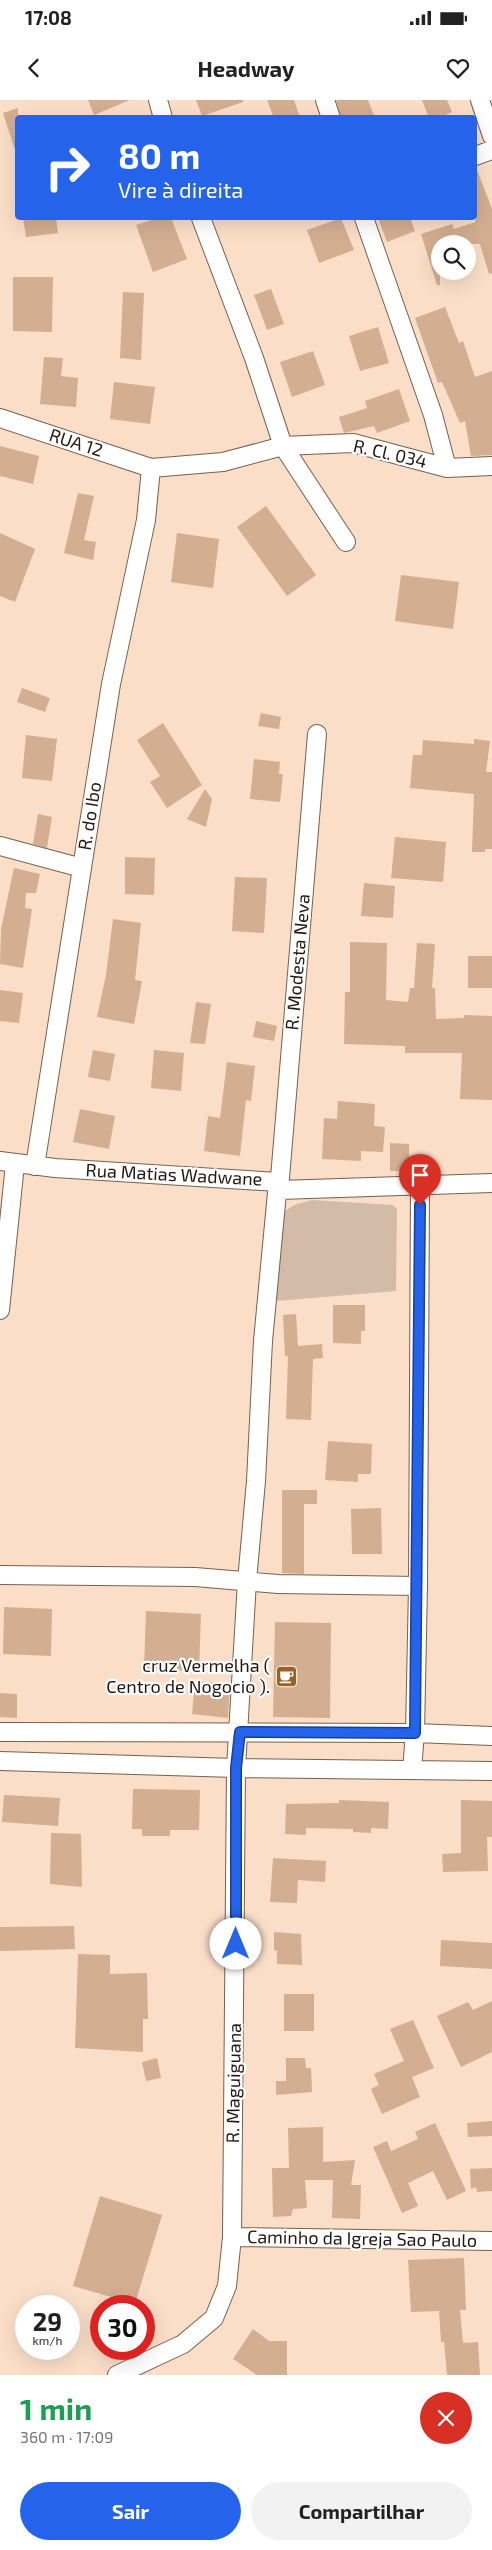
<!DOCTYPE html>
<html lang="pt">
<meta charset="utf-8">
<style>
:root{--surface:#fff;--page:#f2f2f2;--text:#222;--muted:#767676;--accent:#2563eb}
body{margin:0;font-family:"Exo 2",sans-serif;background:var(--page);color:var(--text);height:100vh;display:flex;flex-direction:column;font-size:19px;white-space:nowrap}
*{box-sizing:border-box;margin:0}
p{font-size:16px;color:var(--muted)}
.icon{flex:none;width:28px;height:28px;fill:none;stroke:currentColor;stroke-width:2;stroke-linecap:round;stroke-linejoin:round}
.map{position:relative;height:2275px;overflow:hidden}
.drawer{display:flex;flex-direction:column;background:var(--surface);flex:1}
.drawer>*{flex:none}
.guide{position:absolute;left:15px;top:15px;width:462px;height:105px;border-radius:5px;box-shadow:0 5px 20px #0002;background:#2563eb;color:#fff;overflow:hidden}
.tools{position:absolute;left:431px;top:135px;display:grid;gap:10px}
.tools a{display:grid;place-items:center;width:45px;height:45px;border-radius:50%;background:var(--surface);box-shadow:0 5px 20px #0002;font-size:25px}
.speed{position:absolute;left:15px;top:2195px;display:flex;gap:10px;font-size:25px;font-weight:700;text-align:center}
.speed>*{display:grid;place-content:center;width:65px;height:65px;border-radius:50%;background:var(--surface);box-shadow:0 5px 20px #0002;line-height:1}
.speed small{font-size:12px;font-weight:400}
.speed .limit{border:8px solid #d22;background:#fff;color:#111}
.pin{position:absolute;display:grid;place-items:center;width:42px;height:42px;color:#fff;margin:-51px -21px;border-radius:50% 50% 50% 0;rotate:-45deg;box-shadow:0 0 5px #0007}
.pin .icon{rotate:45deg}
.me{position:absolute;width:55px;margin:-28px;rotate:0deg;stroke-linejoin:round;filter:drop-shadow(0 0 4px #0008)}
.turn{display:flex;align-items:center;gap:18px;height:105px;padding:0 20px;font-size:22px}
.turn .icon{width:65px;height:65px;stroke-width:2.5}
.turn b{display:block;font-size:35px;line-height:42px}
.round{display:grid;place-items:center;flex:none;width:52px;height:52px;border-radius:26px;background:var(--page)}
.headline{display:flex;align-items:center;justify-content:space-between;height:85px;padding:0 20px}
h1{font-size:30px;font-weight:700;line-height:38px;color:#1e9e55}
.cta{display:flex;gap:10px;margin-top:auto;padding:10px 20px}
.cta a{flex:1;height:58px;border-radius:30px;background:var(--accent);color:#fff;font-size:20px;font-weight:700;line-height:58px;text-align:center}
.cta a+a{background:var(--page);color:var(--text)}
.status{display:flex;justify-content:space-between;align-items:center;height:35px;padding:0 25px;background:var(--surface);direction:ltr}
.status svg{height:14px;fill:currentColor}
header{display:flex;justify-content:space-between;align-items:center;height:65px;padding:0 20px;background:var(--surface);font-size:22px;font-weight:700}
.map>svg:first-child{display:block}
.green{fill:#d3bba9}
.building{fill:#d3ae91}
.lines{fill:none;stroke-linecap:round;stroke-linejoin:round}
.minor-casing{stroke:#77604d;stroke-width:20}
.minor{stroke:#fff;stroke-width:18}
.route-casing{stroke:#184099;stroke-width:12}
.route{stroke:#2563eb;stroke-width:9}
.labels{text-anchor:middle;stroke-width:4.5;stroke-linejoin:round;paint-order:stroke}
.street-label{font-size:18px;fill:#221811;stroke:#fff}
.poi-label{font-size:18px;fill:#221811;stroke:#fff;text-anchor:end}
</style>
<div class="status"><b>17:08</b><svg viewBox="0 0 49 12"><path d="M0 12V9h3v3zM5 12V6h3v6zM10 12V3h3v9zM15 12V0h3v12zM26 1h20v11H26zM47 4h2v5h-2z"/></svg></div>
<header><svg class="icon" aria-label="back" viewBox="0 0 24 24"><path d="M15 5l-7 7 7 7"/></svg>Headway<svg class="icon" aria-label="heart" viewBox="0 0 24 24"><path d="M12 20l-8-8c-3-5 5-10 8-4 3-6 11-1 8 4z"/></svg></header>
<div class="map">
<svg width="492" height="2275" viewBox="0 0 492 2275">
<rect width="100%" height="100%" fill="#fadec8"/>
<path class="green" d="M312,1100l81,5 4,4 -1,82 -120,10 3,-86 15,-10z"/>
<path class="building" d="M88,0h42l-36,15z
M196,0h47v2l-41,14z
M267,0h27l6,18h-26z
M336,0h32l7,18h-34z
M422,0h25l5,12 -13,6h-10z
M18,8v42h-3l-12,-37z
M476,67l16,42v64l-3,1 -9,-30h-40v41h-3l-16,-51 31,-10 2,5 21,-7z
M23,118h33l2,15 -32,4z
M157,118h14l16,41 -34,13 -17,-47z
M341,118l13,32 -35,13 -12,-33z
M378,118h32l5,13 -28,11z
M13,177h40l-1,55 -39,-1z
M271,189l13,35 -17,6 -13,-35z
M123,192l21,1 -3,67 -21,-2z
M445,207l14,36 4,-2 12,36 17,-6v84l-21,1 -6,-35 -5,2 -18,-41 -4,1 -23,-65z
M378,227l11,36 -29,8 -11,-35z
M313,251l12,34 -33,12 -12,-35z
M44,257l19,1 -2,18 17,2 -2,29 -36,-3z
M114,282l41,5 -5,37 -40,-5z
M399,289l11,32 -33,12 -3,-7 -30,7 -5,-16 28,-9 -2,-7z
M0,346l39,10 -6,28 -33,-8z
M78,393l16,3 -10,44 12,2 -3,18 -29,-7z
M266,406l50,69 -29,21 -50,-69z
M0,433l35,16 -20,53 -15,-6z
M177,433l42,6 -6,49 -42,-6z
M401,475l58,7 -6,47 -58,-8z
M22,588l28,10 -5,14 -28,-10z
M261,613l20,4 -2,12 -21,-3z
M163,623l39,62 -35,23 -17,-26 10,-6 -23,-36z
M26,635l31,4 -5,42 -30,-3z
M474,639l16,2 -4,31h6v77h-7v3h-13l2,-58 -64,-6 3,-33h9l1,-15 51,4z
M254,659l26,3 -1,12h4l-3,28 -30,-3z
M205,689l7,10 -6,28 -19,-8z
M38,714l14,3 -5,31 -14,-4z
M395,737l51,5 -3,40 -52,-4z
M125,757l30,1 -1,37 -29,-1z
M14,768l26,6 -4,19h-10l-1,15 7,1 -9,59 -23,-4 1,-35z
M235,777l32,1 -3,55 -32,-2z
M364,783l31,3 -2,32 -32,-2z
M113,819l28,4 -6,57 7,1 -8,43 -37,-7 9,-42z
M350,842l37,1 -1,57 22,2 2,-14h4l3,-45 18,1 -3,44h3l1,31 28,-1v-3l28,1v84l-32,-1 2,-46h-57v-7l-61,-2 1,-52h5z
M468,856h24v32h-24z
M0,890l23,3 -4,30 -19,-2z
M196,902l15,2 -6,40 -15,-1z
M256,921l21,5 -3,15 -21,-4z
M93,950l22,4 -5,27 -22,-4z
M154,950l30,3 -3,38 -30,-3z
M227,962l28,4 -4,35 -5,-1 -6,56 -36,-5 4,-35 12,2z
M338,1001l37,3 -1,22 11,1 -2,25 -22,-1v10l-39,-2 2,-41 13,1z
M80,1009l35,7 -6,33 -36,-7z
M390,1043l19,1v27h-19z
M333,1205h32v26h-4v13l-28,-1z
M296,1214l2,32 24,-2 1,14 -10,1 -2,61 -25,-1 2,-63h-3l-2,-41z
M328,1341l44,3 -1,30h-13v8l-33,-2z
M282,1390h35v14h-13v70l-22,-1z
M381,1408l1,46h-30l-1,-45z
M4,1507l48,2 -1,47 -48,-2z
M146,1511l55,3 -2,57 -55,-2z
M275,1522l56,1 -1,95 -57,-1z
M195,1581l35,3 -2,34 -36,-4z
M0,1593l17,1v24l-17,-1z
M133,1689l67,1 -1,40h-29v6h-28v-7h-10z
M4,1695l56,3 -2,28 -56,-4z
M339,1700l50,2 -1,27 -17,-1v5l-18,-1v-3l-47,-1v7l-21,-1 1,-30 53,-1z
M461,1700l31,1v36h-5l1,34 -45,1 -1,-18 19,-1z
M51,1733l30,1 1,53 -32,-3z
M273,1758l53,3 -1,21 -27,-2 -1,23 -27,-1z
M74,1826l1,23 -75,2v-24z
M274,1832l27,2 1,31 -25,-1v-13l-3,-1z
M441,1840l51,3v26l-52,-3z
M78,1854l32,1v19l37,-1 1,46h-5v33l-68,-4z
M284,1894h30v37h-30z
M492,1901v51l-31,15 -24,-51 31,-14 5,8z
M413,1920l21,48 -22,9 8,20 -38,17 -11,-25 8,-4 -5,-11 30,-13 -14,-32z
M157,1958l4,20 -15,3 -4,-19z
M286,1958h19l1,10h5l1,24 -36,3v-14h10z
M492,2021v15l-24,1 -1,-14z
M435,2023l31,68 -19,9 -14,-29 -25,12 10,23 -16,7 -29,-66 14,-6 4,10 27,-12 -3,-7z
M323,2027v35l32,-2 -4,25h10l-1,34 -28,-1 1,-38h-28l2,28 -14,1 -2,7 -18,1 -1,-49h17l-1,-40z
M492,2068v23l-15,1 -1,-5 -5,2 -1,-20z
M100,2096l62,19 -27,89 -62,-18z
M464,2158l2,52h-6l3,33 15,-1 2,33h-33l-3,-33h-3l-2,-31 -28,1 -3,-52z
M253,2229l16,12h18v34h-30l-24,-16z"/>
<g class="lines">
<defs>
<path id="minor" d="M158,0l5,18
M325,0l6,18
M480,0l12,36
M475,56l17,-6
M201,118l53,140 29,88 70,-3 94,25 -14,-53 -69,-197
M0,318l151,50 72,-6 60,-16 63,96
M447,368l45,-2
M0,746l82,22
M0,1061l55,7 223,14 1,8 213,-7
M35,1066l76,-482 35,-164 5,-52
M279,1090l38,-456
M0,1210l15,-146
M0,1475l195,2 83,7 140,2
M0,1632l415,1 77,3
M0,1661l236,7 256,3
M412,1670l3,-37 3,-147 2,-401
M232,2137l260,4
M117,2275l66,-31 31,-26 13,-32 5,-49 4,-469 11,-187 9,-100 7,-140 15,-159"/>
</defs>
<use href="#minor" class="minor-casing"/>
<use href="#minor" class="minor"/>
</g>
<g class="lines">
<defs>
<path id="route" d="M236,1844v-176l4,-36 175,1 5,-528"/>
</defs>
<use href="#route" class="route-casing"/>
<use href="#route" class="route"/>
</g>
<defs>
<symbol id="cafe-square" viewBox="-11 -11 22 22"><rect x="-9" y="-9" width="18" height="18" rx="4" fill="#9d6024" stroke="#fff"/><path d="M-5.5-4.5H6V0H3Q3 3.5 0 3.5H-2.5Q-5.5 3.5-5.5 0ZM3-3.2v2h1.7v-2ZM-6 4.5H4V6H-6Z" fill="#fff"/></symbol>
</defs>
<g fill-rule="evenodd">
<use href="#cafe-square" x="274" y="1564" width="25" height="25"/>
</g>
<g class="labels">
<g class="street-label">
<text transform="translate(76 343) rotate(18)" y="6">RUA 12</text>
<text transform="translate(390 354) rotate(13)" y="6">R. Cl. 034</text>
<text transform="translate(90 716) rotate(-81)" y="6">R. do Ibo</text>
<text transform="translate(298 862) rotate(-85)" y="6">R. Modesta Neva</text>
<text transform="translate(174 1075) rotate(3)" y="6">Rua Matias Wadwane</text>
<text transform="translate(234 1983) rotate(-89)" y="6">R. Maguiguana</text>
<text transform="translate(362 2139) rotate(1)" y="6">Caminho da Igreja Sao Paulo</text>
</g>
<g class="poi-label">
<text x="270" y="1572">cruz Vermelha (<tspan x="270" dy="21">Centro de Nogocio ).</tspan></text>
</g>
</g>
</svg>
<div class="tools">
<a><svg class="icon" aria-label="search" viewBox="0 0 24 24"><circle cx="10" cy="10" r="6"/><path d="M15 15l6 6"/></svg></a>
</div>
<div class="speed"><div>29<small>km/h</small></div><div class="limit">30</div></div>
<div class="pin" style="left:420px;top:1105px;background:#d93025"><svg class="icon" aria-label="arrive" viewBox="0 0 24 24"><path d="M6 21V4h12l-3 4 3 4H6"/></svg></div>
<svg class="me" style="left:236px;top:1844px" viewBox="-20 -20 40 40"><circle r="19" fill="#fff"/><path d="M0-13L10 11 0 6-10 11z" fill="#2563eb"/></svg>
<div class="guide">
<div class="turn"><svg class="icon" aria-label="right" viewBox="0 0 24 24"><path d="M7 20v-9h11M14 6l5 5-5 5"/></svg><div><b>80 m</b>Vire à direita</div></div>
</div>
</div>
<section class="drawer">
<div class="headline"><div><h1>1 min</h1><p>360 m · 17:09</p></div><a class="round" style="background:#d93025;color:#fff"><svg class="icon" aria-label="close" viewBox="0 0 24 24"><path d="M6 6l12 12M18 6L6 18"/></svg></a></div>
<div class="cta"><a>Sair</a><a>Compartilhar</a></div>
</section>
